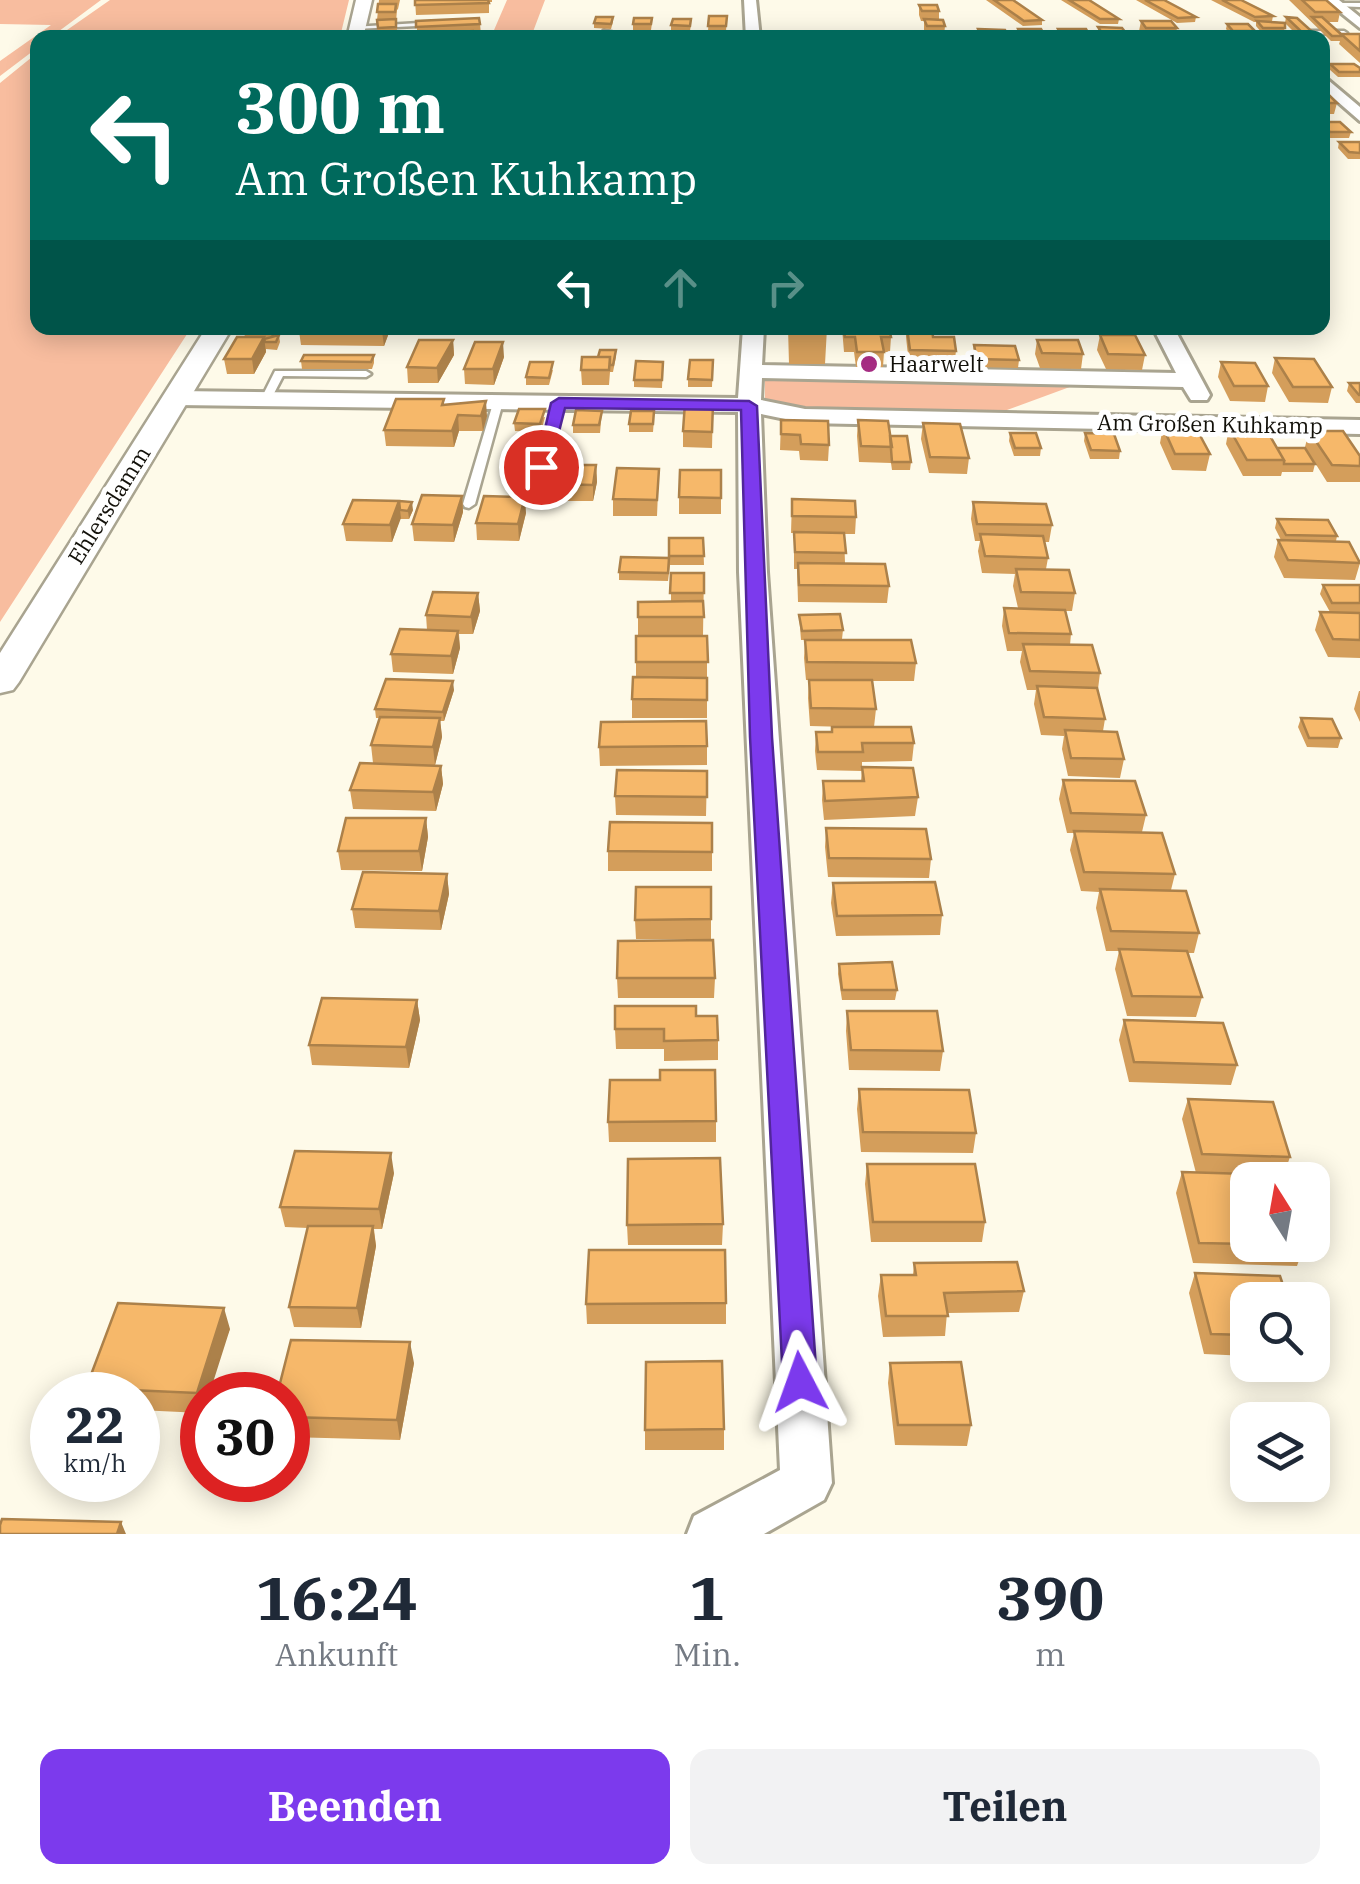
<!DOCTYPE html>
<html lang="de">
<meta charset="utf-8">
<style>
:root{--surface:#fff;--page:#f2f2f3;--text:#1f2937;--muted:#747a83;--accent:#7c3aed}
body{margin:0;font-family:"IBM Plex Serif",serif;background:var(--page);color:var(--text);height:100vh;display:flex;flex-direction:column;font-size:38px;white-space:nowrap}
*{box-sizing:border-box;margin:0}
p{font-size:32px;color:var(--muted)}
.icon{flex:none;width:55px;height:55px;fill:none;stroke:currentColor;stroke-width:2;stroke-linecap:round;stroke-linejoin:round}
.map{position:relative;height:1534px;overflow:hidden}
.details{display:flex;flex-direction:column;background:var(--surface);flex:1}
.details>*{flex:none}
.guide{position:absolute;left:30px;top:30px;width:1300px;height:305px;border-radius:20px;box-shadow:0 5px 25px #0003;background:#00695c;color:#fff;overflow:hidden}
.needle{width:65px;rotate:349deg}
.fabs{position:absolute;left:1230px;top:1162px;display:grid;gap:20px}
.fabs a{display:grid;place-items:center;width:100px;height:100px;border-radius:20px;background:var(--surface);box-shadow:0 5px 25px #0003;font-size:50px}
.speed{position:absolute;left:30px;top:1372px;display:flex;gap:20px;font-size:50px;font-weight:700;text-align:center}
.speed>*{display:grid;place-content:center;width:130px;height:130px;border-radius:50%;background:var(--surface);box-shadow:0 5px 25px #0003;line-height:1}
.speed small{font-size:25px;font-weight:400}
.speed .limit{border:15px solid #d22;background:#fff;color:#111}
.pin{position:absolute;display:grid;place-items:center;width:85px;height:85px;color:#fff;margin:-42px;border:5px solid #fff;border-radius:50%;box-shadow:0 2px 10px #0007}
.me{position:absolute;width:110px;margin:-55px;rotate:356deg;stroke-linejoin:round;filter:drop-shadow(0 0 8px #0008)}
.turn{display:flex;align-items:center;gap:35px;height:210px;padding:0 40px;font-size:45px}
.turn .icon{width:130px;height:130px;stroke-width:2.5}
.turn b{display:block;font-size:70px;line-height:85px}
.lanes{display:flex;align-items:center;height:95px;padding:0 40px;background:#0003;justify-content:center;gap:50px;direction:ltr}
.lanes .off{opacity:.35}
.eta{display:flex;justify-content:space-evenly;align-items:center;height:170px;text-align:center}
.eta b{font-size:60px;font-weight:800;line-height:70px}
.action{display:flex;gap:20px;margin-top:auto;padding:20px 40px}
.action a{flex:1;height:115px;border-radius:20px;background:var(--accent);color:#fff;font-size:40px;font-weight:800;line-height:115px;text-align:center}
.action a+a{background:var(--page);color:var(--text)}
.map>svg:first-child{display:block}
.green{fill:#f8bd9f}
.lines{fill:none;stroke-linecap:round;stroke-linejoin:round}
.service-casing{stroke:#a9a490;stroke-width:5}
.minor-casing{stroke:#a9a490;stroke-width:6}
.tertiary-casing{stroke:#a9a490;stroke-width:5}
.service{fill:#fff;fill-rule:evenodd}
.minor{fill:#fff;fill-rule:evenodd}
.tertiary{fill:#fff;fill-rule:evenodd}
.wall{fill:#d49e5b}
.shaded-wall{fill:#ac814a}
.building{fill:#f6b86a;stroke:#ac814a;stroke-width:2.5}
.route{fill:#7c3aed;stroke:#51269a;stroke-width:2.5}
.poi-dot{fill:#a52c82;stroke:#fff;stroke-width:4}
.labels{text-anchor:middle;stroke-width:10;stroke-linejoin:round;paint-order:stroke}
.far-poi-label{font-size:22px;fill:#121009;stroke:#fff;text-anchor:start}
.far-street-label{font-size:22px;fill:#121009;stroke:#fff}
</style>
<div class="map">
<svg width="1360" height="1534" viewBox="0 0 1360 1534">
<rect width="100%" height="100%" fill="#fefae9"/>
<path class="green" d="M0,0h101l-50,37 -13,1 -1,10 -37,28v-15l51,-36 -51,-1z
M110,0h239l-9,37h-283z
M507,0h38l-14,37h-40z
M37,53l1,275h153l-191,294v-539z
M778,376l308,5 -90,33 -201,-4 -30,-7v-24z"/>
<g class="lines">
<defs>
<path id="service" d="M1336,3h24v4l-26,-1z
M436,22l2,3 -83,4 -3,-2z
M1311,31h33l3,2 -34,1z
M275,371h91l5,3 -5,3 -83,-1 -13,25h-8l-1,-2z
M494,400l9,2 -28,102 -6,4 -4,-1 -2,-3z
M555,401l9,2 -26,96 -2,2h-8l-2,-2z"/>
<path id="minor" d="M744,0h12l4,38h-14z
M1325,0h14l21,17v11z
M604,31l31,7h-36z
M1322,75l38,32v14l-38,-33z
M743,328h21l-2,37 414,8 -23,-45h21l36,67 -3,5h-16l-8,-13 -421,-9 -1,22 44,9 555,11v14l-555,-11 -44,-9 6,158 65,911 -8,17 -60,34h-77l7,-18 86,-46 -41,-898 -1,-160 -561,-7 -11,-7 11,-7 561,7z"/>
<path id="tertiary" d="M356,0h16l-9,38h-16z
M206,328h26l-213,354 -6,8 -13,3v-40z"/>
</defs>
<use href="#service" class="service-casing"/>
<use href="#minor" class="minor-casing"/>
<use href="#tertiary" class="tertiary-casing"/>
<use href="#service" class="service"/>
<use href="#minor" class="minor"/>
<use href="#tertiary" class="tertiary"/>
</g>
<path class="wall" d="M379,0h21l-2,9 -1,1 -1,12 2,16h-20l-1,-18z
M415,0h77v2h-3v11l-73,2z
M986,0h27l29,20v5l-19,1z
M1061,0h28l30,19 -1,5h-18z
M1136,0h28l32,17 -1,5 -18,1z
M1211,0h30l32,16 -1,5 13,2 1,-6 32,21h-18l-15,-15 -1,10h-22l-6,-7v-4h-2z
M1289,0h37l14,12 -2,10h-10l13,12h19v29l-21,-19 1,-3h-9z
M919,5l20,6v8l6,7 -1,10h-18l-2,-6v-9h-3l-2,-6z
M709,16h18l-1,15h-18z
M416,21l64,3 1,10 -63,4z
M1141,21l36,7 -2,10h-31l-5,-7z
M613,22l-2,7 -17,-1v-5z
M652,23l-1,7h-18v-6z
M691,24l-1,7 -19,-1v-5z
M1227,24l28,7 -1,5h-22l-6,-7z
M1098,27l28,6 -1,5h-24l-3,-5z
M1018,29l26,5v4h-25l-2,-4z
M1058,29l32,7v2h-30l-2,-4z
M1330,64l30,4v9h-22l-9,-8z
M1322,92l15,11 -3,11h-12z
M1322,122l29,10 -2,6h-21l-6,-6z
M1339,142h21v17h-12l-10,-11z
M243,328h36l-5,8 5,-1 1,7 -3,8 -11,-1v3l-12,22h-27l-3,-15 21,-22z
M301,328h89v2l-6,16 -83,-1 -2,-14z
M695,328h34v3h-34z
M788,328h39l-2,36h-36z
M842,328h47l2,9 -1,15h-6l-1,15h-27l-2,-15h-10z
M906,328h26l1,9 23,14 -2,15 -45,-1 -3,-28z
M1100,335l45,20 -3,15 -36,-1 -9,-19z
M453,340l1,15 -16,28h-30l-1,-16z
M1037,340l46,14 -2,15 -41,-1 -5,-14z
M974,345l45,15 -1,8 -42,-1 -3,-14z
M616,350v7l-3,15h-3l-1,13h-27l-1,-15 17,-13z
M374,355v8l-2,6h-70l-1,-8z
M504,357l-10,28 -29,-1 -1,-15z
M1275,358l57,29 -4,16 -39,-1 -17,-29z
M713,360l-1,27h-24v-8z
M663,362l-1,26 -28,-1v-7z
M1221,362l47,24 -3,16 -35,-1 -12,-24z
M553,370l-4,15h-23v-8z
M1349,383h11v20h-4l-9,-12z
M445,404l42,12 -4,15h-24l-5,16 -68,-1 -2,-16z
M713,404l-1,44 -29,-1v-16z
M602,411l-2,22h-27v-8z
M545,417l-4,15 -26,-1 -1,-8z
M654,419l-1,13h-24v-8z
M781,420l48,25 -1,16 -28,-1 -1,-9 -19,-1z
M858,420l32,16 21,26 -1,8h-18l-1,-7 -32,-1 -2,-26z
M923,423l46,35 -2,16 -38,-1 -8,-34z
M1163,427l47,27 -4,17 -34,-1 -12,-27z
M1229,428l86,36 -2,8h-31l-1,4h-38l-17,-32z
M1309,431l51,25v26h-33l-22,-35z
M1010,433l31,15 -1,8h-26l-5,-15z
M1085,433l35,18 -1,8h-29l-6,-18z
M596,465l1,17 -4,19h-41l-1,-17z
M659,469l-2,47h-44v-17z
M721,470v44h-42v-17z
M462,496l1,16 -9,30 -40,-1 -2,-17z
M792,499l64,18 -1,17h-11l1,29 44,23 -2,17 -89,-1 -1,-33h-3v-36h-3z
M353,500l60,10 -4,9h-9l-8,23 -46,-1 -3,-17z
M973,502l79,23 -3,17h-5l4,16 -2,11 29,24 -3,18h-7l6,23 -1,11 30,28 -2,16 7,30 -2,12 21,28 -4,19 -52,-2 -6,-27 2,-13 -23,-1 -7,-31 2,-14h-9l-7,-28 2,-11h-15l-5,-25 2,-18h14l-5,-22 2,-12 -33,-1 -4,-22 2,-10h-5l-4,-22z
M526,513l-7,28 -42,-1 -1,-17z
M1277,519l60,17 -1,5 24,22 -5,17 -71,-2 -10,-21 4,-17h3l-6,-12z
M669,538h34l1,27h-34l-2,16 -49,-1v-8l50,-14z
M671,573h33l-1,62h-65v-33l33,-1z
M1323,585h37v27h-30l-10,-18z
M478,593l2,18 -7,23h-14l1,14 -7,26 -60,-2 -2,-18 36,-24 -1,-15z
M1320,612l40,1v45l-32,-1 -13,-27z
M799,615l44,15 -1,9 74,24 -2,18h-42l4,28 -2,18 40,16 -2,18 -50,1v9l-45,-1 -2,-19 1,-19h15l1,-5h16l-38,-1 -2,-28 1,-18h-3l-2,-22 1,-18h-4z
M636,636h71v82h-75v-19l4,-22z
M454,690l-10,31h-4l2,16 -7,28 6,1 2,18 -7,27 -83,-2 -3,-19 23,-27 -2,-18 8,-27h-3l-1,-9z
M1359,691h1v31l-6,-13z
M1301,718l40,20 -3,10 -31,-1 -9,-20z
M707,746v19l-107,1 -1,-19z
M862,767l56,30 -3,19 -91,4 -2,-20 1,-19h38z
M707,771l-1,45 -90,-1 -1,-19z
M1063,780l83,35 -4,17 33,42 -4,16 28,43 -5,20h-7l15,44 -6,20 -69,-1 -12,-47 4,-18h-13l-10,-43 3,-16 -18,-1 -11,-41 4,-17h-7l-8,-34z
M426,818l2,19 -6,34 -81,-1 -3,-19z
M712,823v48h-104v-20z
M826,828l105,31 -2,19 -101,-1 -3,-30z
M447,874l2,20 -8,36 -86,-2 -3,-19z
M833,883l109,32 -2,20 -104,1 -5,-33z
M711,887v52h-75l-1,-19z
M839,964l58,26 -2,10h-53l-4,-26z
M617,978h98l-1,20h-96z
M417,1000l3,20 -11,48 -97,-3 -3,-20z
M847,1011l96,40 -3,20 -91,-1 -3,-39z
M696,1016l22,24v20l-54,1v-12h-48l-1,-20z
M1124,1020l113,45 -6,20 -102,-3 -10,-42z
M859,1089l117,44 -3,20 -112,-1 -4,-43z
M1188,1099l102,58 -7,20 21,69 -7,20 -104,-3 -17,-70 6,-21 14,1 -14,-54z
M716,1121v21h-107l-1,-20z
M867,1164l118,58 -3,20h-111l-6,-58z
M394,1173l-12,56h-8l2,17 -15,82 -67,-1 -5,-20 19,-79 -23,-1 -5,-20z
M723,1224l-1,21h-94l-1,-20z
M914,1263l110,28 -5,21 -72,1 -2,23 -62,1 -5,-41 3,-21h32z
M1195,1273l53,27v56l-44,-2 -15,-61z
M726,1303v21h-139l-1,-20z
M230,1329l-28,66v18l-64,-3v-15h-50l-2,-7z
M414,1363l-14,77 -112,-3v-42z
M890,1363l81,62 -4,21 -72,-1 -7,-62z
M724,1429v21h-79v-20z"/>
<path class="shaded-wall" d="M270,328h9l-7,11z
M384,328h6v2l-6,16 -2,-15z
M264,337l2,15 -12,22 -2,-15z
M453,340l1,15 -16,28 -1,-15z
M503,342l1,15 -10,28 -1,-16z
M486,401l1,15 -4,15 -2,-15z
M458,415l1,16 -5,16 -2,-16z
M596,465l1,17 -4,19v-16z
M462,496l1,16 -9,30 -1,-17z
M525,497l1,16 -7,28 -1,-17z
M399,501l2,17 -9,24 -2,-17z
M412,502l1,8 -4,9 -1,-8z
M478,593l2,18 -7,23 -2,-17z
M458,631l2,17 -7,26 -2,-18z
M453,681l1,9 -10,31 -1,-9z
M440,718l2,19 -7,28 -2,-18z
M441,766l2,18 -7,27 -3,-19z
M426,818l2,19 -6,34 -3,-20z
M447,874l2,20 -8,36 -2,-19z
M417,1000l3,20 -11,48 -3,-21z
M391,1153l3,20 -12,56 -3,-20z
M373,1226l3,20 -15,82 -4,-20z
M224,1308l6,21 -21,66h-7v15l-5,-17z
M410,1342l4,21 -14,77 -3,-20z
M121,1522l5,12h-9z"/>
<path class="building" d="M415,0h73l1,3 -74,2z
M994,0h19l29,20 -18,1z
M1069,0h20l30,19h-19z
M1145,0h19l32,17 -18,1z
M1222,0h19l32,16 -18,1z
M1302,0h24l14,12h-25z
M378,4h18l-1,8h-18z
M919,5h18l2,6h-17z
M709,16h18l-1,10h-18z
M596,17h17l-2,7 -17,-1z
M1286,17l11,1 21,19h-11z
M1312,17h10l21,19 -2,-2v2h-9z
M479,18l1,6 -64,3v-6z
M634,18h18l-1,6h-18z
M396,19v8l-18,1 -1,-8z
M673,19h18l-1,7 -19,-1z
M924,19l19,1 2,6h-18z
M1141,21h30l6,7h-31z
M1257,21l28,2v5h-22z
M1227,24h21l7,7h-22z
M1098,27l24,1 4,5h-24z
M978,29l27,1 3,6h-27z
M1018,29h23l3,5h-24z
M1058,29h28l4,7h-28z
M473,31l1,7h-56v-4z
M397,32l1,6h-20v-5z
M671,33h17v5h-18z
M1341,34h19v17z
M1330,64h24l6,4v4h-21z
M1322,92h4l11,11h-15z
M1322,122h18l11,10h-21l-8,-7z
M1339,142h21v11l-11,-1z
M301,328h83l-2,3h-83z
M843,328h46l2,9h-10l3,15h-27l-2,-15h-10z
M907,328h25l1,9h21l2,14 -46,-1z
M279,335l-3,7h-11l-1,-3z
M1100,335h35l10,20 -37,-1z
M237,337h27l-12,22h-28z
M419,340h34l-16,28 -30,-1z
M1037,340h41l5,14 -41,-1z
M475,342h28l-10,27h-29z
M974,345l41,1 4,14 -42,-1z
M600,350h16l-3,15h-3v-8h-12z
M304,355h70l-3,7 -70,-1z
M582,357h28l-1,13h-28z
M1275,358l39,1 18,28h-39z
M690,360h23l-1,20 -24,-1z
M636,361l27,1 -1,18h-28z
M530,362h23l-4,16 -23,-1z
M1221,362l34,1 13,23h-34z
M1349,383h11v12h-1z
M396,399h48l-2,6 44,-4 -5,15 -23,-1 -6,16 -68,-1z
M685,403l28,1 -1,28 -29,-1z
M519,409h26l-5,15 -26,-1z
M576,410l26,1 -3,14h-26z
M631,411h23l-1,13h-24z
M781,420l47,1 1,24 -28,-1 -1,-9 -19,-1z
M858,420l30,1 4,26 -31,-1z
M923,423l37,1 9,34 -39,-1z
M1163,427l33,1 14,26h-35z
M1229,428l37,1 18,31h-37z
M1309,431h34l17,25v10l-28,-1z
M1010,433h26l5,15h-26z
M1085,433l29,1 6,17 -29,-1z
M890,436h17l4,26h-19z
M1277,448h28l10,16h-31v-4z
M555,465h41l-3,20 -42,-1z
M617,468l42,1 -2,31 -44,-1z
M680,470h41v28l-42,-1z
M422,495l40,1 -9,29 -41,-1z
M484,496l41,1 -7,27 -42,-1z
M792,499l63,2 1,16 -64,-1z
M353,500l46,1 -9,24 -47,-1z
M399,501l13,1 -4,9 -8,-1z
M973,502l73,2 6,21 -75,-1z
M1277,519l51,1 9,16 -51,-1z
M794,532l50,1 2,20 -51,-1z
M980,534l63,2 5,22 -63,-2z
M669,538h34l1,18h-35z
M1278,540l71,2 11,21 -72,-3z
M621,557l48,1 -1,15 -49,-1z
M798,563l87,1 4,22 -90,-1z
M1016,569l53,1 6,23 -54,-1z
M671,573h33v20h-34z
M1323,585h37v18h-28z
M433,592l45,1 -7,24 -45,-2z
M703,601l1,16h-66v-15z
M1004,608l61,2 6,24 -62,-1z
M1320,612l40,1v27l-27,-1z
M840,614l3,16 -41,1 -3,-16z
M400,629l58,2 -7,25 -60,-2z
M636,636h71l1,26h-72z
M805,640h106l5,23 -109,-1z
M1023,644l69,1 8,28 -70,-2z
M633,677l74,1v22l-75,-1z
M386,679l67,2 -10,31 -68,-3z
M809,680h63l4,29 -65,-1z
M1037,686l60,2 8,31 -61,-2z
M380,717l60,1 -7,29 -62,-2z
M1301,718l31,1 9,19h-32z
M706,721l1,25 -108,1 2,-25z
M832,727h79l3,16h-52l1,9h-45l-2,-20h16z
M1065,730l52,2 7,27 -53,-1z
M360,763l81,3 -8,26 -83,-2z
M862,767l51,1 5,29 -93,4 -2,-20h41z
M617,770l90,1v26l-92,-1z
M1063,780l72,1 11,34 -75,-2z
M346,818h80l-7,33h-81z
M610,822l102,1v29l-104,-1z
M826,828l100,1 5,30 -102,-1z
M1074,831l88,2 13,41 -91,-2z
M363,872l84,2 -8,37 -87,-2z
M935,882l7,33 -105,1 -4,-33z
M636,887h75v32l-76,1z
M1100,889l86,2 13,42 -88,-2z
M713,940l2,38h-98l1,-37z
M1119,949l68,2 15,46 -70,-1z
M892,962l5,28h-55l-3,-26z
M322,998l95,2 -11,47 -97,-2z
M615,1006h81v10h21l1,24 -54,1v-12h-49z
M847,1011h90l6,40 -92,-1z
M1124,1020l99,3 14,42 -103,-3z
M660,1070h55l1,51 -108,1 2,-42h50z
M859,1089l110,1 7,43 -113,-1z
M1188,1099l85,3 17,55 -88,-3z
M295,1151l96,2 -12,56 -99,-2z
M720,1158l3,66 -96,1 1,-66z
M867,1164h108l10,58h-112z
M1182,1172l101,3 1,5h-36v64l-49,-1z
M308,1226h65l-16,82 -68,-1z
M589,1250h136l1,53 -140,1z
M1017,1262l7,29 -80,2 4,23h-62l-5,-41h35l-2,-12z
M1195,1273l85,3 8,24h-40v35l-37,-1z
M118,1303l106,5 -27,85 -111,-5z
M291,1340l119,2 -13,78 -109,-3v-22h-11z
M722,1361l2,68 -79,1 1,-68z
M961,1362l10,63h-73l-8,-62z
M2,1519l119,3 -4,12h-117v-9z"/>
<path class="route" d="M559,398l190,3 8,5 15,331 45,645 -5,11 -12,4 -12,-4 -5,-11 -33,-645 -9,-327 -176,-2 -15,59 -15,4 16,-68z"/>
<circle class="poi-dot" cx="869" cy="364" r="10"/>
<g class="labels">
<g class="far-poi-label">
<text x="889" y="372">Haarwelt</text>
</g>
<g class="far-street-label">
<text transform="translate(1210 424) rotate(1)" y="8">Am Großen Kuhkamp</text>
<text transform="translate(109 505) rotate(-58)" y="8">Ehlersdamm</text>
</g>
</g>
</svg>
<div class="fabs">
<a><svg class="needle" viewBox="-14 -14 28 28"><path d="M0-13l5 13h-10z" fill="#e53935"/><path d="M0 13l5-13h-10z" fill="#747a83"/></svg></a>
<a><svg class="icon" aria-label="search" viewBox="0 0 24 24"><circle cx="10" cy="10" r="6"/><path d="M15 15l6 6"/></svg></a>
<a><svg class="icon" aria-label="layers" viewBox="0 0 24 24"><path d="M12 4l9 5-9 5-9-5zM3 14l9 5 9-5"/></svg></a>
</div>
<div class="speed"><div>22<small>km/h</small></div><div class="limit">30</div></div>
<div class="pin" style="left:541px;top:467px;background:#d93025"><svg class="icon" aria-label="arrive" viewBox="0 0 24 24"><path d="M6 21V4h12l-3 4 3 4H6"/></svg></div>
<svg class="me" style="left:800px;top:1382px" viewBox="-20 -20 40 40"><path d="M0-17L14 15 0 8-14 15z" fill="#7c3aed" stroke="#fff" stroke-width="4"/></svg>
<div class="guide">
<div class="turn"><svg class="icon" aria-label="left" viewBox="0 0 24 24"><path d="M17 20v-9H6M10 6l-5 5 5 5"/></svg><div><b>300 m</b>Am Großen Kuhkamp</div></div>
<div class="lanes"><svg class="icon" aria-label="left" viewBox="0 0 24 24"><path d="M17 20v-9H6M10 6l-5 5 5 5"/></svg><svg class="icon off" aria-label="ahead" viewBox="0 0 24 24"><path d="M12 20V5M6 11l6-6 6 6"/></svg><svg class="icon off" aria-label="right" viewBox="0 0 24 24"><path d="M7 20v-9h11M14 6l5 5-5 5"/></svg></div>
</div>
</div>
<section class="details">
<div class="eta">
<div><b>16:24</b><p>Ankunft</p></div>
<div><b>1</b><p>Min.</p></div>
<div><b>390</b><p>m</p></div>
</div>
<div class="action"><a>Beenden</a><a>Teilen</a></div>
</section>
